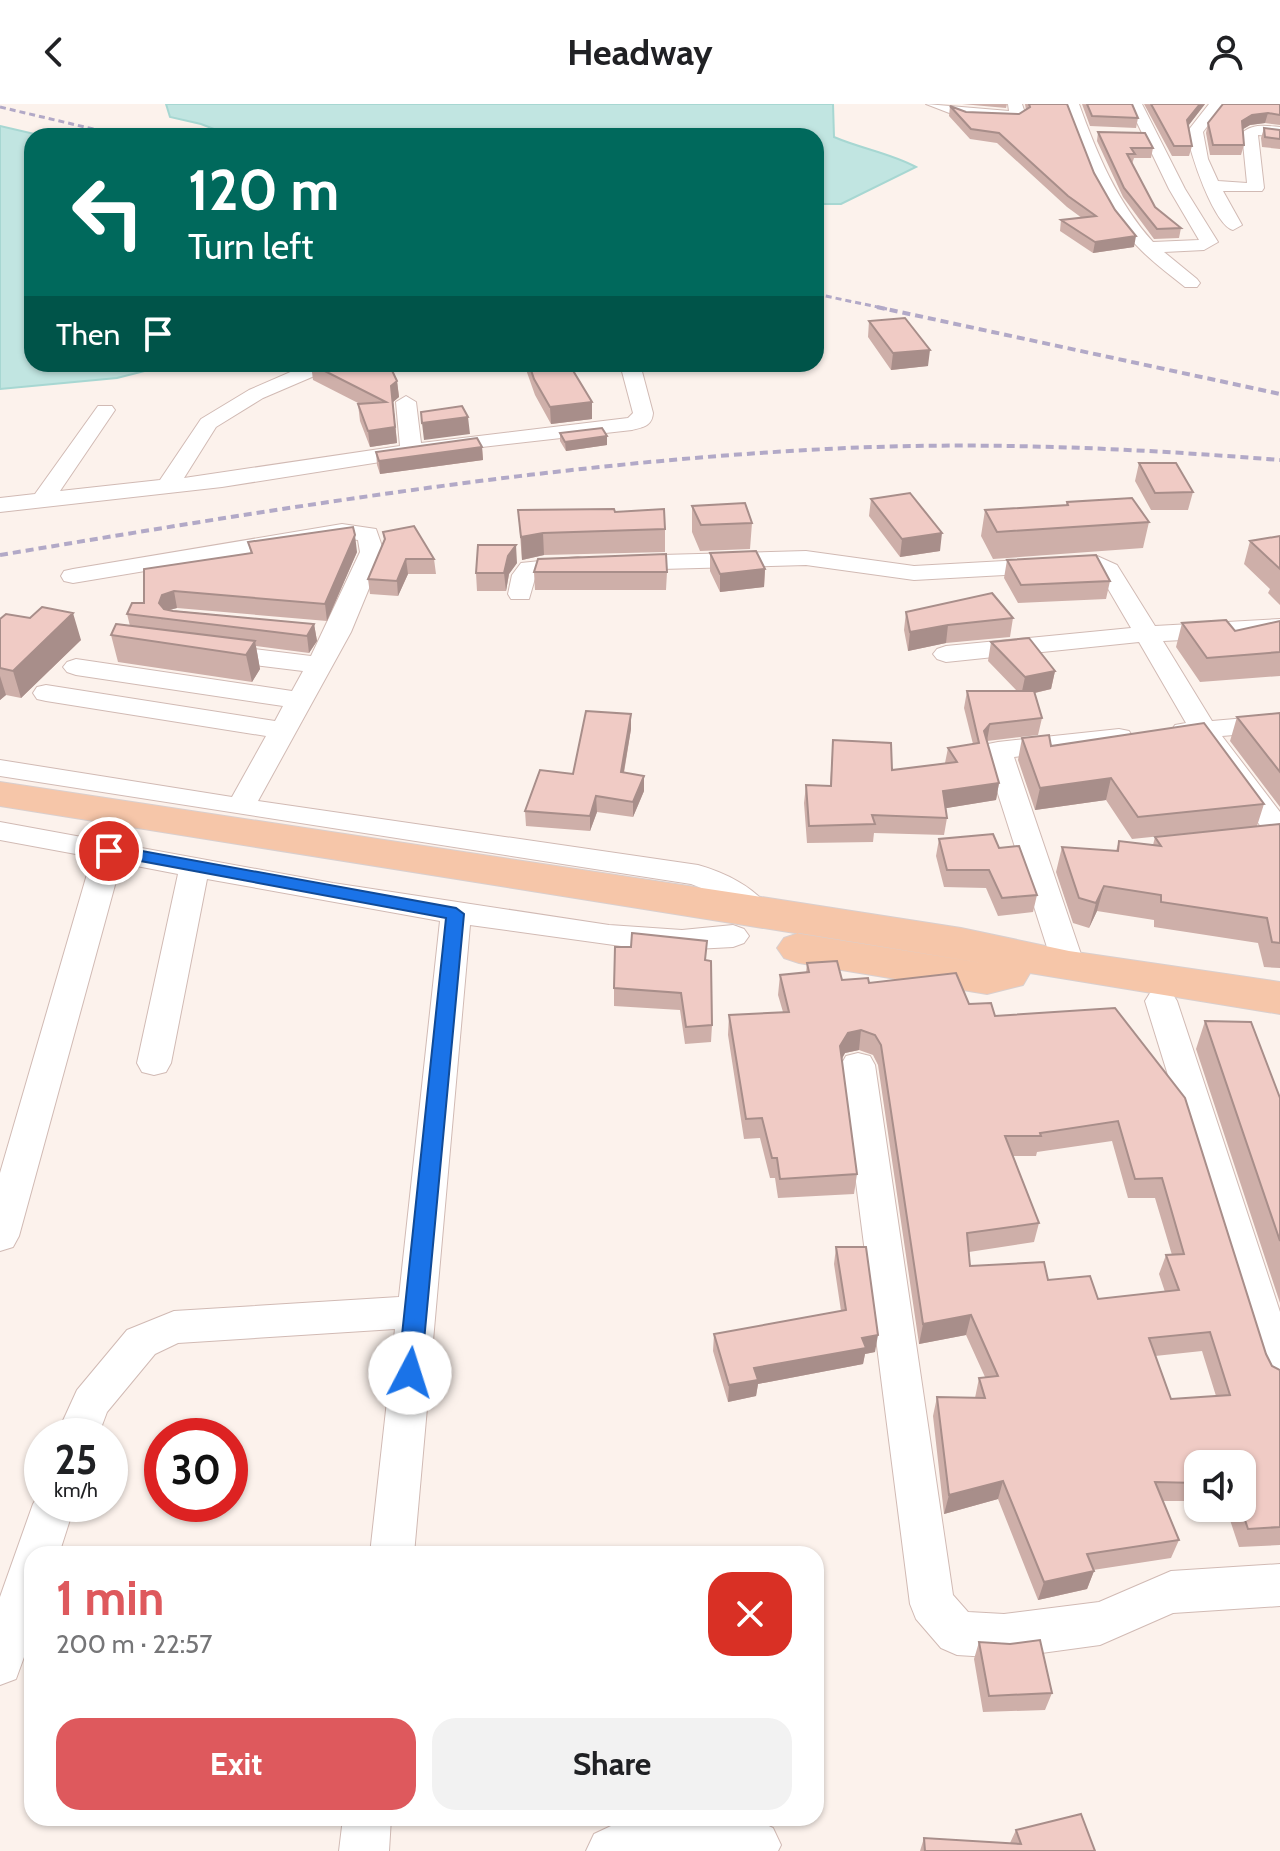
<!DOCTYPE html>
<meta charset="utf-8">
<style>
:root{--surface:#fff;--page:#f2f2f2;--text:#202124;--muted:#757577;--accent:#de595d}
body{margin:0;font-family:Cabin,sans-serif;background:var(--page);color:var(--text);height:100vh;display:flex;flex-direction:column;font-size:30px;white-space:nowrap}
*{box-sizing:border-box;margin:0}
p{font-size:26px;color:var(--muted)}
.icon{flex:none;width:44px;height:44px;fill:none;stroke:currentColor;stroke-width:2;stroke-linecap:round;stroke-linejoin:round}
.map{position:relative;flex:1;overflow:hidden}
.panel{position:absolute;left:24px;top:1442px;width:800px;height:280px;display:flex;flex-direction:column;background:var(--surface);border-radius:24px;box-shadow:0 2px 6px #0004}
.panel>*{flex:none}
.top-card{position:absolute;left:24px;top:24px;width:800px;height:244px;border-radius:24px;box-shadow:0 2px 6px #0004;background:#00695c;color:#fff;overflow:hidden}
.tools{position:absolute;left:1184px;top:1346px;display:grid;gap:16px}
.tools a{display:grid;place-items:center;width:72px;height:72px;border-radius:16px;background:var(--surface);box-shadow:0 2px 6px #0004;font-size:40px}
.speed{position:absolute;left:24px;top:1314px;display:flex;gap:16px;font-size:40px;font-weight:700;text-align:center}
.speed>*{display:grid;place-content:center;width:104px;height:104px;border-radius:50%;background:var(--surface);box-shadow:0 2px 6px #0004;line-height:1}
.speed small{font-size:20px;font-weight:400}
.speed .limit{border:12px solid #d22;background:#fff;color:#111}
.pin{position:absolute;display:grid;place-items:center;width:68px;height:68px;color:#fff;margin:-34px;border:4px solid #fff;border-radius:50%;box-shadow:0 2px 8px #0007}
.me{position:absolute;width:88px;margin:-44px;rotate:5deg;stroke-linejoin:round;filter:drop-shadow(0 0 6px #0008)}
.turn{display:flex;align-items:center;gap:28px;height:168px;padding:0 32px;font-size:36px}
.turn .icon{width:104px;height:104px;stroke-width:2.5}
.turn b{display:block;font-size:56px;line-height:68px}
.then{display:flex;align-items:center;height:76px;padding:0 32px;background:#0003;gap:16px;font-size:30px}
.round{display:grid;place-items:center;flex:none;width:84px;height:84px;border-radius:24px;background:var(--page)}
.overview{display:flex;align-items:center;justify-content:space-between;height:136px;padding:0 32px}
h1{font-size:48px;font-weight:800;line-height:60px;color:var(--accent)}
.cta{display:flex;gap:16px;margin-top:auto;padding:16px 32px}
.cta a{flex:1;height:92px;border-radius:24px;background:var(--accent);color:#fff;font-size:32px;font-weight:800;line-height:92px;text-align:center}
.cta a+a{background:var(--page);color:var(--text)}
header{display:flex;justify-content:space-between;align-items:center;height:104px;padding:0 32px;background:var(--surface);font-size:36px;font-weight:800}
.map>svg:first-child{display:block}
.water{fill:#c1e5e1;stroke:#a7d7d2;stroke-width:2}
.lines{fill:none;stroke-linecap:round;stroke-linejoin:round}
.minor-casing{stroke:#d1bab4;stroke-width:2}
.primary-casing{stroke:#d9cfce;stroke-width:2}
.minor{fill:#fff;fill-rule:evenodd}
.primary{fill:#f6c6a9;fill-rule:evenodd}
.rail-far1{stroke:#b2a9c7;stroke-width:3;stroke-dasharray:6 4;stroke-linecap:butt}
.rail{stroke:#b2a9c7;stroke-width:4;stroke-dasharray:8 5;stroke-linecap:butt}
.wall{fill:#ceafa9;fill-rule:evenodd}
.shaded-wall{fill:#a88e8a}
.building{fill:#f0cbc5;stroke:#a88e8a;stroke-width:2;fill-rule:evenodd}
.route{fill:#1a73e8;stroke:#114b97;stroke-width:2}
</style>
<header><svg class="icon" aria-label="back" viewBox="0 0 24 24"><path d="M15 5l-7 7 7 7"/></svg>Headway<svg class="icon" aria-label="person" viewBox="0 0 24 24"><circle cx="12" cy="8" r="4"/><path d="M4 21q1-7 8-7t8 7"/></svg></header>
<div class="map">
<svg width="1280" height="1747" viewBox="0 0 1280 1747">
<rect width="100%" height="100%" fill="#fcf2ec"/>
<path class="water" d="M166,0h667l1,33c28,12 56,16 82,30l-75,37h-25v-68h-584l-31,-12 -31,-7z
M0,22l43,10h-11v228h140l-55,14 -117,11z"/>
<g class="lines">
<defs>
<path id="minor" d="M926,0l83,7 -1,-7h14l4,12 -8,5 -53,-2z
M1065,0h14c18,50 38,98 74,138l46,-2 -30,-51 -41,-85h14l43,85 33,53 -14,8 -40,2 33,27 3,4 -3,4h-12c-15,-12 -30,-23 -43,-36 -40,-39 -61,-95 -77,-147z
M1209,0h15l-21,28 5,27 10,22 29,2 -5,-50c11,-10 25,-7 38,-6v10l-22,-2 6,53 -2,3h-39l19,34 -9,5c-19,-5 -44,-78 -46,-98z
M309,260h27l-3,4 -70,30 -47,29 -32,51 216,-32 -4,-44 10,-6 10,6 5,41 207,-25 5,-5 -13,-49h20l13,49c-1,13 -9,14 -21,17l-176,20 -234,37 -222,25v-14l35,-4 63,-88h14l3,4 -55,81 100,-11 41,-61 48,-29z
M342,420l34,5 8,23 -33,80 -93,169 440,64c25,7 58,22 72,45l-4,7c-21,6 -29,-8 -45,-19 -9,-6 -20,-10 -30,-14l-691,-108v-16l232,37 34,-61 -220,-35 -9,-2 -4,-6 4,-6 9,-2 229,36 8,-15 -207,-31 -9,-3 -4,-5 4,-5 9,-3 216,32 11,-20 -89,-11 -9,-3 -4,-5 4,-5 9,-3 97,12 49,-104 -2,-12 -16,-2 -269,45 -9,-2 -3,-5 3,-5 9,-2z
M806,447l108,15 183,-10 20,9 38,61 125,-7v16l-117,6 49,80 68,-6v16l-58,5 58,76v29l-10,-2 -74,-101 -21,-1 -4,-6 4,-6 11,-2 -47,-81 -193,20 -9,-3 -4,-5 4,-5 9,-3 185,-18 -31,-53 -7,-5 -179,10 -108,-15 -182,5 -8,-2 -4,-5 4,-5 8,-2z
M578,453l8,2 4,5 -4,5 -50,6 -7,24h-18l-3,-5 4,-19 9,-12z
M1119,625l10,2 4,6 -4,6 -115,14 71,209 -5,8 -11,3 -11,-3 -5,-8 -69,-216 4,-6 10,-2z
M0,718l333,61 276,42 73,5 51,-5 11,4 5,7 -5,7 -11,4 -76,4 -187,-26 -56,629h-44l25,-225 -217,14 -23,11 -48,58 -9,24h-42l21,-46 50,-60 47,-19 225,-14 41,-376 -233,-42 -36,184 -5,9 -12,3 -12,-3 -5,-9 41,-189 -57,-11 -102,373 -6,11 -13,4v-78l92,-316 -92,-17z
M1161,886l11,3 5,8 103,311v77l-14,-5 -6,-12 -115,-371 5,-8z
M858,949l12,3 5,9 78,530 15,17 36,2 95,-12 72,-31 109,-7v42l-107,7 -73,32 -96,13 -47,-3 -16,-7 -25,-29 -6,-15 -69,-539 5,-9z
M42,1385v15h33l-16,50h-27v81l-16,44 -16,6v-88l33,-93z
M343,1714h48l-2,33h-50z
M756,1716l17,8 8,17 -3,6h-192l8,-17 17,-8z"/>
<path id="primary" d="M0,678l755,114 206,32 108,23 211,31v32l-250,-41 -7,12 -36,9 -188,-31 -15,-5 -7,-10 7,-10 15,-5 189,31 -988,-158z"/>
</defs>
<use href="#minor" class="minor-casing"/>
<use href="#primary" class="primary-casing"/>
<use href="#minor" class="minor"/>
<use href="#primary" class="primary"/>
<path class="rail-far1" d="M0,3l123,29
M816,190l71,15"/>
<path class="rail" d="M877,203l403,87
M0,451c275,-46 549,-92 827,-106 152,-8 302,-1 453,11"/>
</g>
<path class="wall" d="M962,0h45l-1,4z
M1025,0h42l27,69 40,74 -41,6 -33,-22 1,-11 21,-2 -15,-11 -70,-64 -27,-4 -21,-23 1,-10 16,6 53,2 7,-4z
M1082,0h50l6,14 -2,10 -46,-2z
M1144,0h61l-17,22 4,20 -3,10h-17z
M1280,0v21l-15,-2 -15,2 -7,4 1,16 -3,10h-31l-4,-22 2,-10z
M1264,24l16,2v19l-18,-2 -1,-9z
M1098,28l55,16 -2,10h-17l-2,6 23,43 26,21 -2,10 -25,1 -31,-42 -26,-56z
M869,217l59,45 -37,4 -23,-33z
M311,260h79l-1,1 8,16 2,16 -6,5 4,41 -27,4 -10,-26 -2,-17h2l-47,-24z
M524,260h45l23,55 -41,5 -16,-29z
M560,329l47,12 -41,6 -6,-10z
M482,343l1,13 -103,14 -3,-9 -1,-13z
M1139,359l54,29 -5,18h-37l-16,-29z
M871,395l69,52 -40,6 -31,-41z
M1067,398l82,20 -6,26 -150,11 -12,-23 4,-26 81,-5z
M692,402l60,17 -2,26 -50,2 -8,-19z
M518,406l97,2 50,17v23l-121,3 -22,5z
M383,428l51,27 2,15h-28l-10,22 -28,-2 -2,-15 16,-39z
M1280,432v69l-12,-12 2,-4 -26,-25 6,-23z
M248,438l109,10 -30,69 -150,-13 -8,2 145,14 3,17 -8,12 -53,-7 4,23 -8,13 -134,-20 -7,-27 19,-9 -3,-12 17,-11 107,-49z
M710,449l55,16 -1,18 -44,5 -10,-21z
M1007,456l103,21 -4,18 -88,4 -14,-25z
M517,459l-8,11 -3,17h-29l-1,-18z
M534,468h133l-1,18h-131z
M906,508l107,6 -3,19 -64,6 -38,8 -4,-21z
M0,515l81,21 -60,58 -15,-3 -6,5z
M1280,517v55l-80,6 -24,-35 6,-24 53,8z
M991,538l64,29 -4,18 -16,4 7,25 -4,17 -51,6 12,42 -3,17 -50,8 1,10 -3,17 -70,-2 -1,9 -66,1 -3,-40 2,-18 24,1 3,-46 59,30 53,-7 3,-15 25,-4 -9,-36 3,-17h50l-29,-30z
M1280,609v94l-50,-66 7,-24z
M631,625l-7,44 20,3v15l-11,26 -36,-5 -7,19 -64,-5 -1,-15z
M1022,634l242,66 -7,22 23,-2v144l-16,-1 -6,-24 -104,-16v-7l-57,-9 -8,17 -16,-5 -17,-51 6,-25 54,4 3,-10 34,4 2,-8 64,-7 -87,9 -26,-39 -71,10 -17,-50z
M939,735l60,9 38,47 -4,17 -35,4 -12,-28 -42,-1 -8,-31z
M706,856l6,65 -1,17 -26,2 -5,-34 -66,-4v-18z
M807,859l35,17 27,3 100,21 26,12 120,-8 151,346 6,12 8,4v175l-41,2 -13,-39h16v-44h-44v37h-36l17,39 -8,18 -78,12 1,1 -7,18 -49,11 -40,-101 -54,15 -11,-98 4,-19 38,1 4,-20 6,-1 -19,-42 -47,9 -41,-279 -5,-10 -14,-5 -14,3 -3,6 15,115 -3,20 -76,4 -3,-20h-5l-10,-40 -16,1 -16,-104 1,-20 54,-3 -5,-17 2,-20 26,-2zM1112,1037l16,57h27l17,57h-6l-7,19 6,18 -67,7 -50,-19 -78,-14 -1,-14 65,-10 5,-19 -26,-67h23l1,-4zM1202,1247l14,45 -45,3 -16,-43z
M1205,917l75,77v205l-84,-254z
M836,1143l39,105 -10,2 -2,10 -105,20 -2,12 -28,6 -15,-51 1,-17 127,-23 -7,-47z
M979,1538l73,51 -7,17 -62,2 -9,-53z
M1016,1726l79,21 -85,-8z
M924,1734l1,13h-5z"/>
<path class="shaded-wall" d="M1200,0h5l-20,26 2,-10z
M1268,9l-3,10 -15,2 -10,6 2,-10 10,-6z
M1136,132l-2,11 -41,6 2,-11z
M930,246l-2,16 -37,4 2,-17z
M397,277l2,16 -6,5 4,41 -27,4 -2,-16 27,-4 -4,-41z
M592,298v17l-41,5 -1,-17z
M468,313l2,17 -46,6 -2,-17z
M607,332v9l-41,6 -1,-9z
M482,343l1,13 -103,14 -1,-13z
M543,429l1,22 -22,5 -1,-23z
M942,429l-2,18 -40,6 2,-18z
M355,431l2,17 -30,69 -2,-17z
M516,441l1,18 -8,11 -3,17 -2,-18 4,-17z
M406,455l2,15 -10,22 -1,-15z
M765,465l-1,18 -44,5v-18z
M174,487l3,17 -12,3 -3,9 -3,-17 3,-8z
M73,509l8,27 -60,58 -8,-27z
M314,520l3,17 -8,12 -2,-17z
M948,521l-2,18 -38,8 2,-19z
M255,537l5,28 -8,13 -6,-27z
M1055,567l-4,18 -30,7 4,-19z
M0,572l6,19 -6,5z
M631,610v15l-10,59v-16z
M990,620l-3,17 -3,-10z
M644,672v15l-11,26v-15z
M1111,674l-5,22 -71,10 5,-22z
M999,679l-3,17 -55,9 2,-18z
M596,692l1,16 -7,19v-15z
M1104,782l-7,25 -8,17 7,-25z
M861,926l-2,20 -14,3 -7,12 2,-19 8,-13z
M971,1211l-5,20 -47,9 4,-20z
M878,1231l-3,17 -10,2 -2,10 -105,20 -2,12 -28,6 1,-17 25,-17 108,-30z
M1003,1377l-5,18 -54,15 5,-19z
M1094,1467l-7,18 -49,11 6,-18z"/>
<path class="building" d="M1029,0h38l27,69 21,37 21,26 -41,6 -34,-22 35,-4 -28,-20 -69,-63 -28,-4 -21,-23 16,6 53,2 11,-7z
M1087,0h45l6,14 -46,-2z
M1151,0h49l-13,16 5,26h-18z
M1223,0h57v11l-12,-2 -16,2 -10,6 2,24h-31l-5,-22z
M1264,24l16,2v9l-15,-2z
M1098,28l47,1 8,15h-22l4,6h-8l28,53 26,21 -24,1 -33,-41z
M905,214l25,32 -37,3 -24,-32z
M311,260h78l8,17 -6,5 4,41 -27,4 -10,-27 28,-2z
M529,260h40l23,38 -42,5 -16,-28z
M462,302l6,11 -46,6 -1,-11z
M602,324l5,8 -42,6 -5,-9z
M477,334l5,9 -103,14 -3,-9z
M1139,359h37l17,29 -38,1z
M910,389l32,40 -40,6 -31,-40z
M1132,394l17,24 -152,10 -12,-22 83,-5 -1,-3z
M745,399l7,20 -51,2 -9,-19z
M614,405l1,3 49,-3 1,20 -122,4 -22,4 -3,-27z
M414,422l20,33h-28l-9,22 -29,-2 17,-40 -2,-7z
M353,423l2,8 -30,69 -151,-13 -12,4 -3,8 5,6 9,2 141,13 -7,12 -180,-22 5,-11h12v-34l108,-16 -4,-11z
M1280,432v33l-30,-28z
M478,441h38l-8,11 -4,17h-28z
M756,447l9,18 -45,5 -10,-21z
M666,450l1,18h-133l4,-13z
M1096,451l14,26 -89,4 -14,-25z
M992,489l21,25 -65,7 -38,7 -4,-20z
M42,503l31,6 -60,58 -13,-3v-49l6,-5 24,4z
M1226,516l9,11 45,-10v31l-73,6 -25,-35z
M116,520l139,17 -9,14 -135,-20z
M1029,534l26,33 -30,6 -34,-35z
M967,587h67l8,27 -52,6 -6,7 15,52 -56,8 4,27 -75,-3 3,9 -66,2 -3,-41 25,1 2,-46 58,3 1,27 65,-8 -9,-14 31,-5z
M586,607l45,3 -10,58 23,4 -11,26 -37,-6 -6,20 -65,-5 15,-41 33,4z
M1280,609v59l-43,-55z
M1204,619l60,81 -126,13 -27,-39 -71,10 -18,-50 27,-3 2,11z
M1280,720v119l-8,-1 -5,-24 -106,-16v-7l-57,-9 -8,17 -17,-5 -17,-51 56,4 1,-10 42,5 -6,-9z
M993,730l6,14 20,-2 18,49 -35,3 -13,-28h-42l-8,-31z
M632,829l75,8 -2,19 6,1 1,64 -26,2 -5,-34 -67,-5 1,-41h16z
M837,857l5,19 26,-2 1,5 87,-10 13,31 22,-1 4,13 120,-8 70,90 81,256 6,12 8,4v157l-32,2 -7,-21h1v-44h-44v19l-43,-1 24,58 -92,14 7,17 -50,11 -41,-101 -54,14 -12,-98 48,1 -6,-20 19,-2 -27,-61 -48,9 -42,-279 -6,-10 -14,-5 -13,3 -8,13 17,128 -77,5 -3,-21h-5l-10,-40 -16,1 -17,-104 60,-3 -9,-37 29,-3 -2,-9zM1118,1017l17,58 27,-1 22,76 -18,1 13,35 -81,9 -8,-23 -42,4 -4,-18 -74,4 -3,-33 72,-10 -34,-87h36l-1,-3zM1210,1228l20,63 -59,4 -22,-61z
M1205,917l46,1 29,76v143z
M836,1143h30l12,88 -16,3 4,10 -112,20 4,12 -29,5 -15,-51 132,-24z
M1040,1536l12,53 -63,3 -10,-54 31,2z
M1081,1710l14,37h-170l-1,-13 97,6 -5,-14z"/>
<path class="route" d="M109,741l347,63 8,6 -43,459 -3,7 -8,2 -8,-2 -4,-7 48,-455 -343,-64 -2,-3 2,-4z"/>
</svg>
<div class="tools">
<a><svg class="icon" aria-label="sound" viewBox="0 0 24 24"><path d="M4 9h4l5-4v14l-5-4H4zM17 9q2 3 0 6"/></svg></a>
</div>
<div class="speed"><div>25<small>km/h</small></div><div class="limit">30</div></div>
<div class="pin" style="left:109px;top:747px;background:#d93025"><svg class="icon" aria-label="arrive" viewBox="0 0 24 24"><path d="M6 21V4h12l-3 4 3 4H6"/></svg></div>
<svg class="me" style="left:410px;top:1269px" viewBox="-20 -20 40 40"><circle r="19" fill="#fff"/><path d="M0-13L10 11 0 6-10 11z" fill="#1a73e8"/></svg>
<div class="top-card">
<div class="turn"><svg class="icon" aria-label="left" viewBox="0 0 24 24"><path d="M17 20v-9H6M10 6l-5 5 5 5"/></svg><div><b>120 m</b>Turn left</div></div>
<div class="then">Then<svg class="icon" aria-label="arrive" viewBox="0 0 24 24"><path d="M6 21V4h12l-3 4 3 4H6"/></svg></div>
</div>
<section class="panel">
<div class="overview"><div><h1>1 min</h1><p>200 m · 22:57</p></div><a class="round" style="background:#d93025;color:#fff"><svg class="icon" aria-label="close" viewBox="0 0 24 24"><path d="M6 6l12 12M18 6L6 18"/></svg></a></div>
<div class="cta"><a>Exit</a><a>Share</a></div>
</section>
</div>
